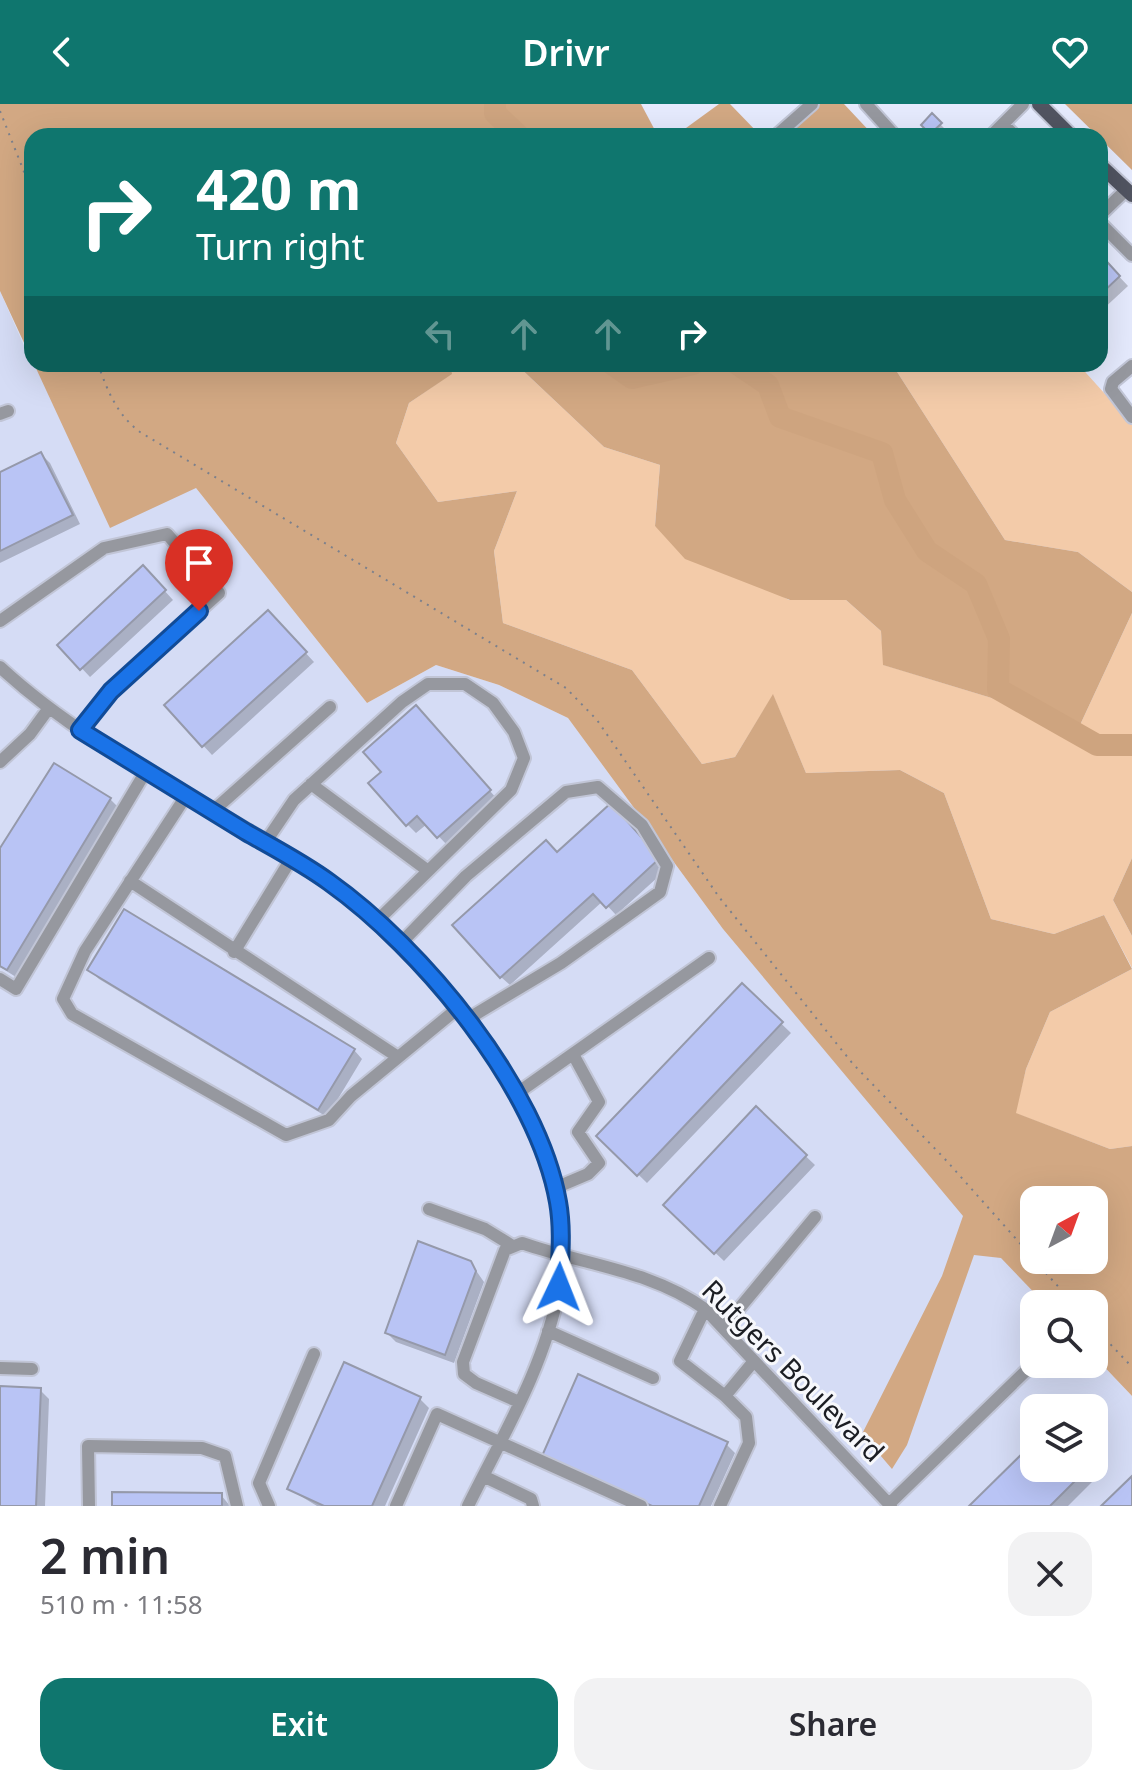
<!DOCTYPE html>
<meta charset="utf-8">
<style>
:root{--surface:#fff;--page:#f2f2f3;--text:#2b2b33;--muted:#7c7c81;--accent:#0f766e}
body{margin:0;font-family:"Noto Sans",sans-serif;background:var(--page);color:var(--text);height:100vh;display:flex;flex-direction:column;font-size:30px;white-space:nowrap}
*{box-sizing:border-box;margin:0}
p{font-size:26px;color:var(--muted)}
.icon{flex:none;width:44px;height:44px;fill:none;stroke:currentColor;stroke-width:2;stroke-linecap:round;stroke-linejoin:round}
.map{position:relative;height:1402px;overflow:hidden}
.panel{display:flex;flex-direction:column;background:var(--surface);flex:1}
.panel>*{flex:none}
.banner{position:absolute;left:24px;top:24px;width:1084px;height:244px;border-radius:24px;box-shadow:0 8px 32px #0002;background:#0f766e;color:#fff;overflow:hidden}
.needle{width:52px;rotate:41deg}
.buttons{position:absolute;left:1020px;top:1082px;display:grid;gap:16px}
.buttons a{display:grid;place-items:center;width:88px;height:88px;border-radius:16px;background:var(--surface);box-shadow:0 8px 32px #0002;font-size:40px}
.pin{position:absolute;display:grid;place-items:center;width:68px;height:68px;color:#fff;margin:-82px -34px;border-radius:50% 50% 50% 0;rotate:-45deg;box-shadow:0 0 8px #0007}
.pin .icon{rotate:45deg}
.me{position:absolute;width:88px;margin:-44px;rotate:2deg;stroke-linejoin:round;filter:drop-shadow(0 0 6px #0008)}
.turn{display:flex;align-items:center;gap:28px;height:168px;padding:0 40px;font-size:36px}
.turn .icon{width:104px;height:104px;stroke-width:2.5}
.turn b{display:block;font-size:56px;line-height:68px}
.lanes{display:flex;align-items:center;height:76px;padding:0 40px;background:#0003;justify-content:center;gap:40px;direction:ltr}
.lanes .off{opacity:.35}
.round{display:grid;place-items:center;flex:none;width:84px;height:84px;border-radius:24px;background:var(--page)}
.headline{display:flex;align-items:center;justify-content:space-between;height:136px;padding:0 40px}
h1{font-size:48px;font-weight:600;line-height:60px}
.cta{display:flex;gap:16px;margin-top:auto;padding:16px 40px}
.cta a{flex:1;height:92px;border-radius:24px;background:var(--accent);color:#fff;font-size:32px;font-weight:600;line-height:92px;text-align:center}
.cta a+a{background:var(--page);color:var(--text)}
header{display:flex;justify-content:space-between;align-items:center;height:104px;padding:0 40px;background:var(--accent);color:#fff;font-size:36px;font-weight:600}
.map>svg:first-child{display:block}
.built{fill:#d5dcf5;fill-rule:evenodd}
.green{fill:#f3cba9}
.forest{fill:#d2a883;fill-rule:evenodd}
.shadow{fill:#0003}
.lines{fill:none;stroke-linecap:round;stroke-linejoin:round}
.river{stroke:#cea47f;stroke-width:22}
.building{fill:#b9c4f5;stroke:#9599aa;stroke-width:2}
.minor-casing{stroke:#c1c5d6;stroke-width:16}
.major-casing{stroke:#c1c5d6;stroke-width:18}
.path{stroke:#7c808c;stroke-width:2;stroke-dasharray:2 6;stroke-linecap:butt}
.minor{stroke:#96989f;stroke-width:12}
.major{stroke:#515461;stroke-width:14}
.route-casing{stroke:#114b97;stroke-width:20}
.route{stroke:#1a73e8;stroke-width:14}
.labels{text-anchor:middle;stroke-width:6;stroke-linejoin:round;paint-order:stroke}
.street-label{font-size:28px;fill:#1b1d23;stroke:#f7f8fc}
</style>
<header><svg class="icon" aria-label="back" viewBox="0 0 24 24"><path d="M15 5l-7 7 7 7"/></svg>Drivr<svg class="icon" aria-label="heart" viewBox="0 0 24 24"><path d="M12 20l-8-8c-3-5 5-10 8-4 3-6 11-1 8 4z"/></svg></header>
<div class="map">
<svg width="1132" height="1402" viewBox="0 0 1132 1402">
<rect width="100%" height="100%" fill="#e5eafd"/>
<path class="built" d="M0,187l32,73 164,124 171,215 69,-38 63,20 69,33 155,211 259,308 63,67h-11v60h60v-8l38,40v110h-1132zM1034,1304h60v60h-60z"/>
<path class="green" d="M450,260h66l88,83 56,18 -5,61 134,74h57l35,31 3,34 196,60 52,-112v245l-19,42 19,36v32l-28,-53 -50,19 -63,-15 -47,-126 -44,-23 -94,3 -33,-78 -38,62 -33,7 -70,-94 -129,-47 -9,-72 23,-60 -79,11 -42,-59 13,-40 42,-29z
M892,260h186l54,60v168l-54,-40 -73,-12z
M1132,865v177l-22,3 -95,-36 11,-44 24,-57z"/>
<path class="forest" d="M0,0h641l17,32h-626v224l-32,-69z
M719,0h11l31,32h-86z
M814,0h30l30,32h-96z
M1065,0h67v66z
M34,260h416l2,10 -43,29 -13,40 42,59 79,-11 -23,60 9,72 129,47 70,94 33,-7 38,-63 33,79 94,-3 44,23 47,126 63,15 50,-19 28,54 -82,43 -24,57 -10,44 94,36 22,-3v250l-38,-40v-52h-49l-44,-46 -27,-3 -67,190 -15,24 -30,-35 80,-158 21,-60 -240,-287 -155,-211 -69,-33 -63,-20 -69,38 -171,-215 -86,40zM1034,1096h60v60h-60z
M516,260h376l113,176 73,12 54,40v21l-52,112 -197,-60 -2,-34 -35,-31h-56l-105,-41 -30,-33 5,-61 -56,-18z
M1132,754v78l-19,-36z"/>
<path class="shadow" d="M932,12l12,12 -8,8 -13,-11z
M1100,152l28,30 -28,26z
M41,350l9,9 30,61 -80,39v-89z
M152,473l21,23 -83,77 -30,-32z
M277,518l37,40 -102,93 -46,-50z
M424,613l74,83 -51,45 -20,-21 -11,9 -9,-9z
M110,695l9,9 -103,169 -16,-10v-117z
M611,702l57,62 -52,47 -13,-14 -93,84 -9,-8 57,-123z
M90,866l264,80 8,9 -35,58 -228,-138z
M742,882l49,47 -144,150 -48,-47z
M756,1005l59,56 -91,96 -59,-56z
M470,1158l14,20 -30,81 -58,-21 -9,-9z
M345,1261l75,34 9,9 -44,98h-68l-28,-17z
M579,1273l147,67 9,9 -24,53h-66z
M0,1284l40,2 9,9 -4,107h-45z
M1034,1340v24l60,-1 6,7 -32,32h-96z
M221,1391l9,11h-116z"/>
<g class="lines">
<path class="river" d="M495,0v9l24,23
M612,260l20,14 61,-14
M737,260l31,21 12,32 102,36 13,47 32,51 49,33 23,55 -1,50 99,56h35"/>
</g>
<path class="building" d="M932,9l10,10 -12,11 -9,-9z
M1100,150l20,22 -20,19z
M41,348l32,63 -73,36v-79z
M143,461l23,25 -86,80 -23,-25z
M268,506l39,42 -105,95 -38,-42z
M416,601l75,85 -54,48 -20,-22 -11,10 -38,-43 13,-11 -18,-20z
M54,659l57,35 -104,172 -7,-4v-118z
M611,699l49,55 -54,50 -13,-14 -93,84 -48,-53 94,-85 11,12z
M124,805l231,140 -37,61 -231,-140z
M742,879l41,39 -146,154 -41,-40z
M756,1002l51,49 -93,99 -51,-49z
M418,1137l53,20 5,10 -31,84 -60,-22z
M344,1258l77,35 -49,109h-48l-37,-17z
M578,1270l150,68 -29,64h-47l-110,-50z
M0,1282l41,2 -5,118h-36z
M1034,1338v26h54l-38,38h-81z
M1132,1372v30h-31z
M112,1388l110,1v13h-110z"/>
<g class="lines">
<defs>
<path id="minor" d="M866,0l29,32
M1003,20l12,12
M777,31l35,-31
M991,32l32,-32
M1100,111l26,-25
M1100,119l32,32
M1132,262l-19,16 -2,7 21,28
M0,310l8,-3
M0,517l104,-73 63,-14 52,59 -108,98 -31,39
M0,563c97,90 221,139 328,214 113,79 257,262 231,408 -14,77 -57,148 -91,217
M0,658l30,-28 19,-26
M311,680l116,86
M186,692l-101,155 -22,48 9,15 214,121 43,-15 22,-24 106,-87
M213,707l117,-104
M265,739l29,-43 108,-98 26,-18h37l28,19 21,29 10,26 -13,32 -135,132
M130,777l268,176
M401,839l65,-67 100,-84 32,-5 44,38 25,41 -7,26 -99,71 -95,57
M234,848l57,-93
M0,875l16,10 130,-218
M516,990l193,-136
M555,1084l33,-14 11,-11 -21,-31 21,-30 -25,-46
M429,1105l56,20 26,16
M705,1205l-25,52 45,35 29,-35
M723,1224l92,-111
M548,1227l105,47
M0,1264l32,1
M519,1298l-43,-19 -12,-9 -1,-12 42,-112 17,-7c62,22 129,27 183,66l186,197
M483,1372l48,23 2,7
M889,1400l145,-141
M89,1402l-1,-60 114,2 23,8 12,50
M269,1402l-10,-23 55,-129
M396,1402l41,-92 204,92
M720,1402l29,-63 -3,-26 -21,-21"/>
<path id="major" d="M1039,0l32,32
M1100,61l32,30"/>
</defs>
<use href="#minor" class="minor-casing"/>
<use href="#major" class="major-casing"/>
<path class="path" d="M0,7l32,81
M98,260c9,26 19,51 42,68l426,256 31,32 122,177 134,167 91,94 90,101
M1035,1157l39,43
M1094,1223l38,40"/>
<use href="#minor" class="minor"/>
<use href="#major" class="major"/>
</g>
<g class="lines">
<defs>
<path id="route" d="M199,507l-88,80 -31,39c55,34 111,68 166,102 28,16 57,31 83,50 93,66 209,206 229,320 5,28 2,56 1,85"/>
</defs>
<use href="#route" class="route-casing"/>
<use href="#route" class="route"/>
</g>
<g class="labels">
<g class="street-label">
<text transform="translate(793 1267) rotate(45)" y="10">Rutgers Boulevard</text>
</g>
</g>
</svg>
<div class="buttons">
<a><svg class="needle" viewBox="-14 -14 28 28"><path d="M0-13l5 13h-10z" fill="#e53935"/><path d="M0 13l5-13h-10z" fill="#7c7c81"/></svg></a>
<a><svg class="icon" aria-label="search" viewBox="0 0 24 24"><circle cx="10" cy="10" r="6"/><path d="M15 15l6 6"/></svg></a>
<a><svg class="icon" aria-label="layers" viewBox="0 0 24 24"><path d="M12 4l9 5-9 5-9-5zM3 14l9 5 9-5"/></svg></a>
</div>
<div class="pin" style="left:199px;top:507px;background:#d93025"><svg class="icon" aria-label="arrive" viewBox="0 0 24 24"><path d="M6 21V4h12l-3 4 3 4H6"/></svg></div>
<svg class="me" style="left:559px;top:1183px" viewBox="-20 -20 40 40"><path d="M0-17L14 15 0 8-14 15z" fill="#1a73e8" stroke="#fff" stroke-width="4"/></svg>
<div class="banner">
<div class="turn"><svg class="icon" aria-label="right" viewBox="0 0 24 24"><path d="M7 20v-9h11M14 6l5 5-5 5"/></svg><div><b>420 m</b>Turn right</div></div>
<div class="lanes"><svg class="icon off" aria-label="left" viewBox="0 0 24 24"><path d="M17 20v-9H6M10 6l-5 5 5 5"/></svg><svg class="icon off" aria-label="ahead" viewBox="0 0 24 24"><path d="M12 20V5M6 11l6-6 6 6"/></svg><svg class="icon off" aria-label="ahead" viewBox="0 0 24 24"><path d="M12 20V5M6 11l6-6 6 6"/></svg><svg class="icon" aria-label="right" viewBox="0 0 24 24"><path d="M7 20v-9h11M14 6l5 5-5 5"/></svg></div>
</div>
</div>
<section class="panel">
<div class="headline"><div><h1>2 min</h1><p>510 m · 11:58</p></div><a class="round"><svg class="icon" aria-label="close" viewBox="0 0 24 24"><path d="M6 6l12 12M18 6L6 18"/></svg></a></div>
<div class="cta"><a>Exit</a><a>Share</a></div>
</section>
